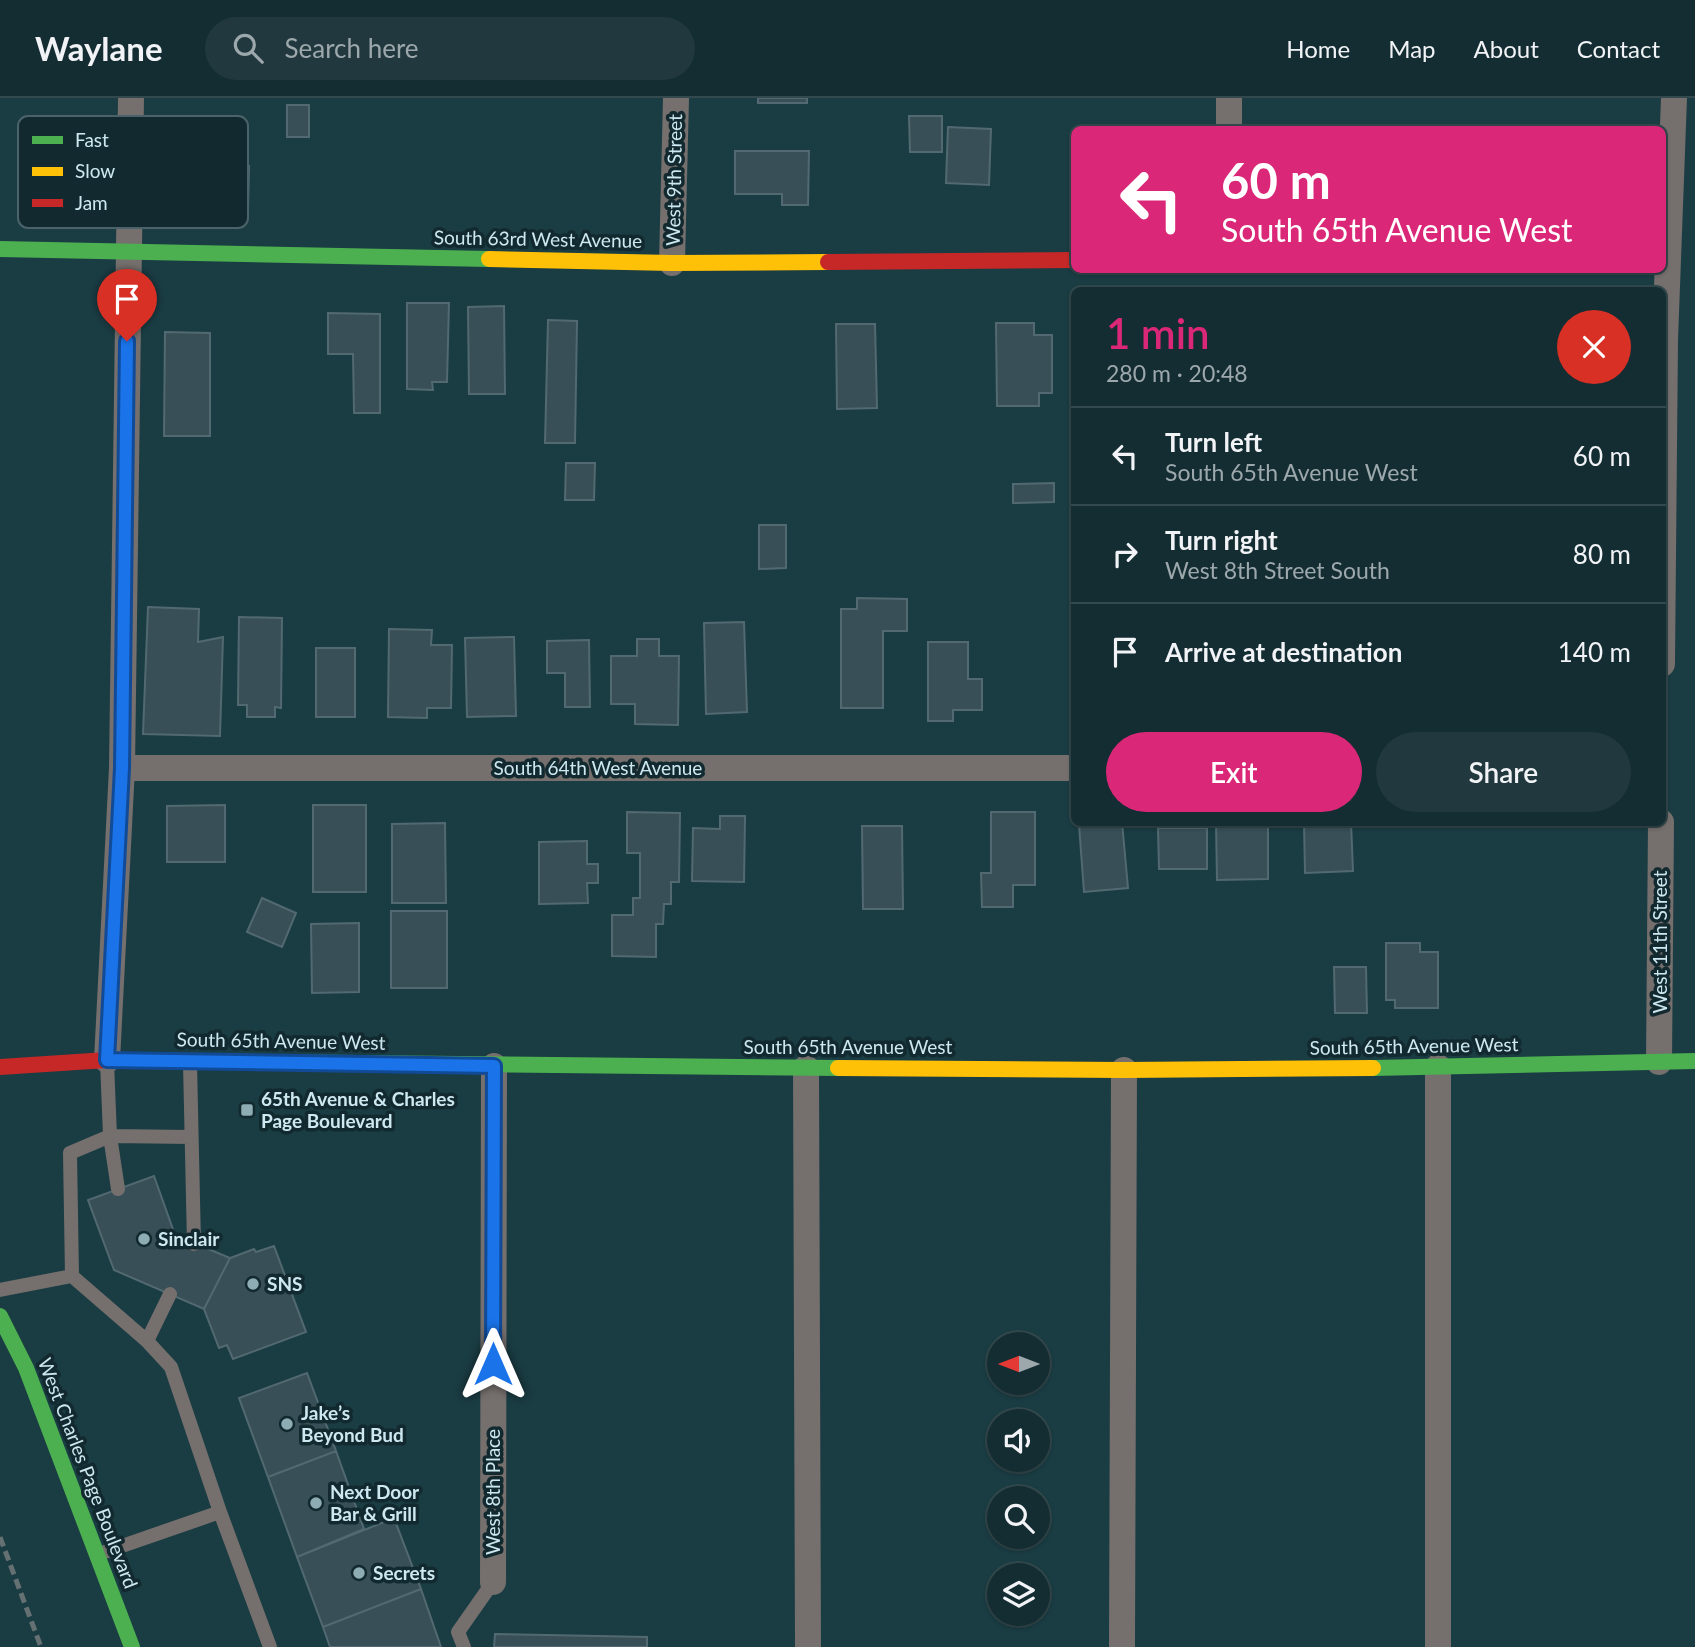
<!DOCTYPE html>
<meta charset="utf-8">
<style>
:root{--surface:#142d32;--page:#21393e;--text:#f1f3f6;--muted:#9da8ac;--line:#33494d;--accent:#db2777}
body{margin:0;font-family:Lato,sans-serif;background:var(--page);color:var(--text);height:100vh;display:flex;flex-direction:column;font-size:26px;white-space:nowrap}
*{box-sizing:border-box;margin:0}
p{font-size:23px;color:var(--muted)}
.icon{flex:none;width:38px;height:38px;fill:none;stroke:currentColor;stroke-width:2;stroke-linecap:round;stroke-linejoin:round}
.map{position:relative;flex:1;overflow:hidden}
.sheet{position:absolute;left:1071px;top:189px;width:595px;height:539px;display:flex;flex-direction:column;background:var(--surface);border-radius:10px;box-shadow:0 2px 5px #0004,0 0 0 2px var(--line)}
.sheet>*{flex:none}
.banner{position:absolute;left:1071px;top:28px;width:595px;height:147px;border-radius:10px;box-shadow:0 2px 5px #0004,0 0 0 2px var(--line);background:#db2777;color:#fff;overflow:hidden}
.needle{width:46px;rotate:270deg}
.tools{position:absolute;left:987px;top:1234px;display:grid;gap:14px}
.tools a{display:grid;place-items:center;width:63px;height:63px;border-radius:50%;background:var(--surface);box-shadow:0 2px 5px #0004,0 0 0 2px var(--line);font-size:35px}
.pin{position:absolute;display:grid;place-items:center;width:60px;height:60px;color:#fff;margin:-72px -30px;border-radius:50% 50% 50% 0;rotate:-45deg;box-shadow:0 0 7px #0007}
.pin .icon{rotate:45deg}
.me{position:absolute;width:77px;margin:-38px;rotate:0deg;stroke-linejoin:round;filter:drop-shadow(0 0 5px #0008)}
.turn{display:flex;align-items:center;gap:24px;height:147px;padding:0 35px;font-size:32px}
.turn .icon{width:91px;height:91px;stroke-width:2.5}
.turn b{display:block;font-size:49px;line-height:60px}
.round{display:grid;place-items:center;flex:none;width:74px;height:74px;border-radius:37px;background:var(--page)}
.summary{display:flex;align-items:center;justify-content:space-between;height:119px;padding:0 35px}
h1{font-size:42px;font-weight:600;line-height:52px;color:var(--accent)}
.primary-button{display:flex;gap:14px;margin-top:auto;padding:14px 35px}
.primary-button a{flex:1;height:80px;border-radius:42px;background:var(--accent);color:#fff;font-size:28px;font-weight:600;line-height:80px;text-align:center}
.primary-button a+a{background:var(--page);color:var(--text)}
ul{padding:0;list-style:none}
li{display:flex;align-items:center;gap:21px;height:98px;padding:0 35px;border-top:2px solid var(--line)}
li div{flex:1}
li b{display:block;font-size:26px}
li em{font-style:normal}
header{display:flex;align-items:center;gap:42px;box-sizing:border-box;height:98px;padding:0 35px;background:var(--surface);border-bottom:2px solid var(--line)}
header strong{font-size:33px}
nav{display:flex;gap:38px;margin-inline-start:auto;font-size:24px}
.search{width:490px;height:63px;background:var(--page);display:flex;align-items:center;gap:18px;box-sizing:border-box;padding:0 24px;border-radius:38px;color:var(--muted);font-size:26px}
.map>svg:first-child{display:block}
.building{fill:#384f57;stroke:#526971;stroke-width:2}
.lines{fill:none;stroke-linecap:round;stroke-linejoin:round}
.lane{stroke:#756f6d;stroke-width:14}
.street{stroke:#756f6d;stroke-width:26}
.fast{stroke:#4caf50;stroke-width:16}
.slow{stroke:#ffc107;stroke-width:16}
.jam{stroke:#c62828;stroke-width:16}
.rail{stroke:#657072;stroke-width:5;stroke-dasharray:10 5;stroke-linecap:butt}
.route-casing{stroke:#114b97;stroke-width:18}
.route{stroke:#1a73e8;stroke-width:12}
.poi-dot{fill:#8eacb3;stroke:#12292f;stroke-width:2.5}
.labels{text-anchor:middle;stroke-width:7;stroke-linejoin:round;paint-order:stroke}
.street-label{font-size:19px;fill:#cde8f0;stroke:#12292f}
.poi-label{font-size:19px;font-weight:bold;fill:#cde8f0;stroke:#12292f;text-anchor:start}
.key{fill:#12292f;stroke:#4a6269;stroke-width:2}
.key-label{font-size:19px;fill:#cde8f0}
</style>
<header>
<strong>Waylane</strong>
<div class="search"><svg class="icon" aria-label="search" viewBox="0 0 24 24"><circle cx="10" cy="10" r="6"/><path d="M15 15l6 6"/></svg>Search here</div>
<nav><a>Home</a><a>Map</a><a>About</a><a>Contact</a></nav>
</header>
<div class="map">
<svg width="1695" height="1549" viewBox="0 0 1695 1549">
<rect width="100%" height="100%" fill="#1a3c43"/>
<path class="building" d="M758,0h49v5h-49z
M287,7h22v32h-22z
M909,18h33v36h-32z
M1140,27l38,1v4h-38z
M948,29l43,2 -2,56 -43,-2z
M735,53h74l-1,54h-26v-11h-47z
M201,68h48l-1,44 -47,-1z
M407,205h42l-2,79h-15l1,8 -26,-1z
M504,208l1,88h-36l-1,-87z
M328,215l52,1v99h-26l-1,-59h-25z
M548,222l29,1 -2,122h-30z
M996,225h38v12h18v58h-13v13h-42z
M836,226h39l2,84 -40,1z
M165,234l45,1v103h-46z
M566,365h29l-1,37h-29z
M1054,385v19l-41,1v-19z
M759,427h27v43l-27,1z
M857,500l50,1v32h-24v77h-42v-99h16z
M148,509l51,2 -1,33 25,-5 -3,99 -77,-2z
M239,519l43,1 -1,90 -6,-1v10h-28v-12h-9z
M744,524l3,90 -41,2 -2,-91z
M389,531l43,1 -1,15h21l-1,63h-24v10l-39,-1z
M514,539l2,79 -49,1 -2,-79z
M637,541h22v17h20l-1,69 -43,-1v-20h-24v-48h26z
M589,542l1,67h-25v-34h-18v-32z
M928,544h40v37h14v31h-29v11h-25z
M316,550h39v69h-39z
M225,707v57h-58v-56z
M313,707h53v87h-53z
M627,714l53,1 -1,69h-8v22h-7l-1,20h-7v33l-44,-1v-41h21v-17h7v-45h-13z
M991,714h44v73h-22v22h-31l-1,-34h10z
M720,718h25l-1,66 -52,-1 1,-53 27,1z
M1104,724h18l6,66 -44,4 -5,-67z
M1216,724h52v57l-51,1z
M1304,724h47l2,49 -48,2z
M445,725l1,80h-54v-79z
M862,728h40l1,83h-40z
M1158,730h49v41h-48z
M587,743v23h11v19h-11l1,20 -49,1v-62z
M262,800l34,15 -14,34 -35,-15z
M391,813h56v77h-56z
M359,825v69l-47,1 -1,-69z
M1386,845h34v9h18v56h-43v-8h-9z
M1334,869h32l1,46h-32z
M154,1078l21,59 55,23 -26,51 -90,-39 -26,-70z
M274,1148l32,86 -73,27 -6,-14 -8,3 -15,-39 26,-51 24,-9 2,3z
M307,1275l29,78 -68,26 -29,-79z
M336,1353l28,78 -67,28 -29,-80z
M394,1420l27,71 -98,38 -26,-70z
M421,1491l20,58h-111l-7,-20z
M495,1536l152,3v10h-153z"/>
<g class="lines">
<path class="lane" d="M190,965l4,181
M118,1091l-8,-53 81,1
M72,1178l-2,-123 40,-17 -3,-74
M0,1192l72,-14 75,65 24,26 49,145
M147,1243l23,-47
M99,1456l121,-42 50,135
M464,1549l-6,-15 35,-50"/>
<path class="street" d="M1229,32v-32
M672,165l4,-165
M1662,566l3,-324 9,-242
M122,670h952
M107,962l15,-292 9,-670
M1659,964l2,-240
M806,970l2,579
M493,1484l1,-516
M1122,1549l2,-577
M1438,1549v-580"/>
<path class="fast" d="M0,151l489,10
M257,964l581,6
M1373,970l322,-7
M0,1218l26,52 106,279"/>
<path class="slow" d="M489,161l183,4 156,-1
M838,970l286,2 249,-2"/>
<path class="jam" d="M828,164l246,-2
M0,969l107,-7 150,2"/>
<path class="rail" d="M0,1439l41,110"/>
</g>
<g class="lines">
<defs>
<path id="route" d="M127,243l-5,427 -15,292 387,6 -1,298"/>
</defs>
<use href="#route" class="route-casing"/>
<use href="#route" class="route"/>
</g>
<g class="poi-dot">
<rect x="240" y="1005" width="14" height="14" rx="3.5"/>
<circle cx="144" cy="1141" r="7"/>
<circle cx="253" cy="1186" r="7"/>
<circle cx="287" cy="1326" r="7"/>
<circle cx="316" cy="1405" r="7"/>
<circle cx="359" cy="1475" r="7"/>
</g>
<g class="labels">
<g class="street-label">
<text transform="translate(674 82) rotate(-89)" y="7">West 9th Street</text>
<text transform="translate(538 141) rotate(1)" y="7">South 63rd West Avenue</text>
<text x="598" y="677">South 64th West Avenue</text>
<text transform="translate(1660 844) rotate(-90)" y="7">West 11th Street</text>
<text transform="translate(281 943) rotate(1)" y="7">South 65th Avenue West</text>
<text transform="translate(1414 948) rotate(-1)" y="7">South 65th Avenue West</text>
<text x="848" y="956">South 65th Avenue West</text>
<text transform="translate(88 1375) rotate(69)" y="7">West Charles Page Boulevard</text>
<text transform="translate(493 1394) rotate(-90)" y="7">West 8th Place</text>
</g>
<g class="poi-label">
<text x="261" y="1008">65th Avenue &amp; Charles<tspan x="261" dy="22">Page Boulevard</tspan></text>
<text x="158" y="1148">Sinclair</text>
<text x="267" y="1193">SNS</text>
<text x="301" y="1322">Jake’s<tspan x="301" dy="22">Beyond Bud</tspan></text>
<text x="330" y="1401">Next Door<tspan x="330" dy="22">Bar &amp; Grill</tspan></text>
<text x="373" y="1482">Secrets</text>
</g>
</g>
<rect x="18" y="18" width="230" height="112" rx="10" class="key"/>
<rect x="32" y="38" width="31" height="8" fill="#4caf50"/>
<rect x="32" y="69" width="31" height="9" fill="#ffc107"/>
<rect x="32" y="101" width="31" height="8" fill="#c62828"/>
<g class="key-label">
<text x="75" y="49">Fast</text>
<text x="75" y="80">Slow</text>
<text x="75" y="112">Jam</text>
</g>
</svg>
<div class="tools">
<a><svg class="needle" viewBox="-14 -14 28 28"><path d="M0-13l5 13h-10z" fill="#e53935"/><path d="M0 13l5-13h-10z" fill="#9da8ac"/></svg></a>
<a><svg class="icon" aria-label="sound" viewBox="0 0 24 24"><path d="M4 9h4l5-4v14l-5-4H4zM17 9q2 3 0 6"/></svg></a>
<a><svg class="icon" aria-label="search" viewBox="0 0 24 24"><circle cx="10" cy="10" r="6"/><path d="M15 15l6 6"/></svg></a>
<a><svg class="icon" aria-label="layers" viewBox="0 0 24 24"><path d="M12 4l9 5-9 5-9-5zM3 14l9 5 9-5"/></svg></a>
</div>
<div class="pin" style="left:127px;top:243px;background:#d93025"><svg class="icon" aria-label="arrive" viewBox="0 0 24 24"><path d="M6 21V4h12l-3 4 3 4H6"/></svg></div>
<svg class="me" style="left:493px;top:1266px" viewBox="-20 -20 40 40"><path d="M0-17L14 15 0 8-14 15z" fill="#1a73e8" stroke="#fff" stroke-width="4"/></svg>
<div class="banner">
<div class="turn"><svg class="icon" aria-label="left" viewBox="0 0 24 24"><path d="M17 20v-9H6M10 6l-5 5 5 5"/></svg><div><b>60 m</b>South 65th Avenue West</div></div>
</div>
<section class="sheet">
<div class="summary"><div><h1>1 min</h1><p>280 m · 20:48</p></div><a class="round" style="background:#d93025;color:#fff"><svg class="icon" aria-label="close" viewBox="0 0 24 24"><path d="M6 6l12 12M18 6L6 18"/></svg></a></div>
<ul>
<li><svg class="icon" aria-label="left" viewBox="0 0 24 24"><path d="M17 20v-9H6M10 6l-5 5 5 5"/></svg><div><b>Turn left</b><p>South 65th Avenue West</p></div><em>60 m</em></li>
<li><svg class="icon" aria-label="right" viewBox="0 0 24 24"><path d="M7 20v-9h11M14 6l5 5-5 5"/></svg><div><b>Turn right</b><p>West 8th Street South</p></div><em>80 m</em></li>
<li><svg class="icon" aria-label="arrive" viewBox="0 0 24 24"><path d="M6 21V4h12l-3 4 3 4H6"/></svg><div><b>Arrive at destination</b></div><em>140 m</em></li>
</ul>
<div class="primary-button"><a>Exit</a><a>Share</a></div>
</section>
</div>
